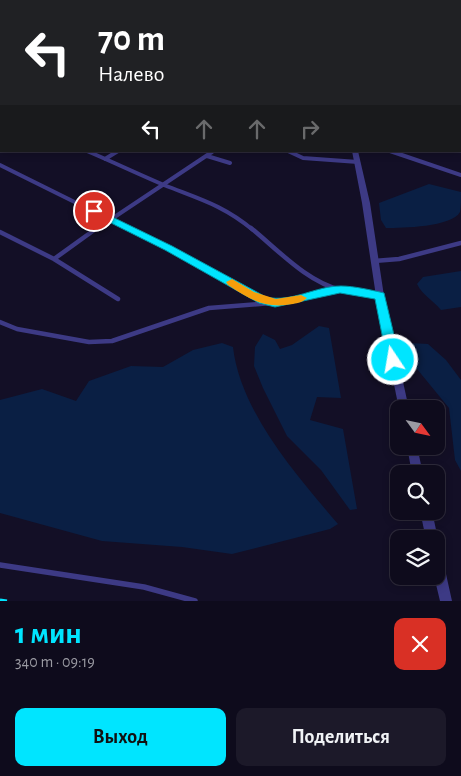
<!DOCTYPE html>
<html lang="ru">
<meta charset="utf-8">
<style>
:root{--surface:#0e0b1c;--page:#1c1929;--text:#f1f3f6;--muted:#9b9ba3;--line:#2e2b3b;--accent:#00e5ff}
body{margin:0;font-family:"Alegreya Sans",sans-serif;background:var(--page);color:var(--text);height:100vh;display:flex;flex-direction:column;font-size:19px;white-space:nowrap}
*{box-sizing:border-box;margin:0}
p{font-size:16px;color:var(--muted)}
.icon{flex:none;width:28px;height:28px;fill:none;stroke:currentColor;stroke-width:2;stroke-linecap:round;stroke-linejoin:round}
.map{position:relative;height:601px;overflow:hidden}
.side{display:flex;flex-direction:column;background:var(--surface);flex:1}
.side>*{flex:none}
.guide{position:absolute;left:0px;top:0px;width:461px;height:152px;box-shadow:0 2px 8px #0003,0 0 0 1px var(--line);background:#202124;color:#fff;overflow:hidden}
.needle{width:32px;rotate:123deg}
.tools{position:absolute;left:390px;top:400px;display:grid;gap:10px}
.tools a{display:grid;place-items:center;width:55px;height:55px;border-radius:10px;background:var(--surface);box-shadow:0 2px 8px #0003,0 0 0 1px var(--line);font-size:25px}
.pin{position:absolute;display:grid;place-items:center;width:42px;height:42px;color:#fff;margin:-21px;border:2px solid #fff;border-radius:50%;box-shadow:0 1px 5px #0007}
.me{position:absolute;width:55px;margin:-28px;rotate:348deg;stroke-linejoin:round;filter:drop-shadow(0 0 4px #0008)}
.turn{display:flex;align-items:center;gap:18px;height:105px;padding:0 15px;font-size:22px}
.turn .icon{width:65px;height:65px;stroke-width:2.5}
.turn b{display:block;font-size:35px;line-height:42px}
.lanes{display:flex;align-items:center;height:48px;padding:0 15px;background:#0003;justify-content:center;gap:25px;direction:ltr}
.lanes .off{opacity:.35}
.round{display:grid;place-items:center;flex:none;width:52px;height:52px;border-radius:10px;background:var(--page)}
.summary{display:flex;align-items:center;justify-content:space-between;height:85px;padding:0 15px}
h1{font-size:30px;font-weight:700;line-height:38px;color:var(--accent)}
.button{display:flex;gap:10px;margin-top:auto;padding:10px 15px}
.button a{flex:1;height:58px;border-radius:10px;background:var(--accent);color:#111;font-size:20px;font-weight:700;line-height:58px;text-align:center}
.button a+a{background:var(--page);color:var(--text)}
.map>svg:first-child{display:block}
.water{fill:#0a1f44}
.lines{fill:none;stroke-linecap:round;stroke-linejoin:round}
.lane-far3{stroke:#3d3a85;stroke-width:2.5}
.lane-far2{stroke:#3d3a85;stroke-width:4}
.lane-far1{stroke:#3d3a85;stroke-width:4.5}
.lane{stroke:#3d3a85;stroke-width:5.5}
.street{fill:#3d3a85;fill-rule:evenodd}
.rail{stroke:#00e5ff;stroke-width:3;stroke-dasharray:9 8;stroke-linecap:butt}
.wall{fill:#312854}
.shaded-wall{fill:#1d163a}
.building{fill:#433a66;stroke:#5a527e}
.route{fill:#00e5ff;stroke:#0095a6}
.slow{fill:#f59e0b}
</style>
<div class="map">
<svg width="461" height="601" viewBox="0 0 461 601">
<rect width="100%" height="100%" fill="#130f26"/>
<path class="water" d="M429,184l32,8c0,6 0,15 -1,20 -8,15 -58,16 -74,16l-5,-8 -2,-17z
M461,271v36l-20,3c-8,-10 -18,-14 -24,-26l6,-7z
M319,326l10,2 12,70 -24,-1 -7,23 33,9 14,80 -7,1 -29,-40 -34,-34 -24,-48 -9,-22 1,-19 8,-13 12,6 5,9 12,-4z
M222,343l11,4c7,64 64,129 105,177l-8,5 -98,25 -50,-7 -80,-6 -102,-28v-113l42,-11 34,12 13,-20 42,-15 32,1 30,-17z
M409,343l19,1 18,16 15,20v91l-6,-11 -6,-52 -41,-50z"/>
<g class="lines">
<path class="lane-far3" d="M178,0l4,1
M442,0l2,1
M17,1l5,-1"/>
<path class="lane-far2" d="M87,151c26,11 51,23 77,34 35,14 59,20 89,45
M288,151l15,7 55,4
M390,151l71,24
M207,156l23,7
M105,159l13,-8
M0,165l131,65
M95,230l117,-78"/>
<path class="lane-far1" d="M129,228l40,20 94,52 29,1 48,-11
M251,228c27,22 56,54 90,62 13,3 26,4 39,6
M0,232l54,27 64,40
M54,259l43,-31
M374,261l25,-2 62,-16
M0,322l17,7 72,13 23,-1 97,-33 62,-5"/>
<path class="lane" d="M0,565l144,22 51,14"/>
<path class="street" d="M323,0h4v1h-4z
M352,151h6l12,52 14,93 25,113h-10l-23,-113 -14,-93z
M407,446h10l6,28h-11z
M420,511h12l6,28 -2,4v-4h-10z
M436,551l4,1 2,4 10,45h-12l-6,-25h2z"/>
<path class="rail" d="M0,600l7,1"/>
</g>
<path class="wall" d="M43,0h35l3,1h-34z"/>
<path class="shaded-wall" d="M157,0h8l-3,1h-9z"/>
<path class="building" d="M51,0h27l3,1h-27z
M87,0l63,1 7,-1 -4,1h-70z"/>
<path class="route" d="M94,208l78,38 94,51c26,6 49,-11 75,-11 13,0 30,4 43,7l16,67 -7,5 -6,-5 -12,-61 -35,-6 -65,14 -16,-4 -94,-53 -74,-37v-4z"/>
<path class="slow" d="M232,279l22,13 22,7 25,-4 6,3c-4,4 -9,5 -14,6 -28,5 -42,-4 -65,-19l-2,-3z"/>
</svg>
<div class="tools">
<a><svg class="needle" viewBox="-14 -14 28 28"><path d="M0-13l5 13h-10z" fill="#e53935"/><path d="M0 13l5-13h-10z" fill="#9b9ba3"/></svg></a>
<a><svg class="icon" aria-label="search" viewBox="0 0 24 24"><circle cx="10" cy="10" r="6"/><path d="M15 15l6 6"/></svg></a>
<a><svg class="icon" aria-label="layers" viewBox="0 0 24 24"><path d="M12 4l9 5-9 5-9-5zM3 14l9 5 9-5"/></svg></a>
</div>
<div class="pin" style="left:94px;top:211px;background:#d93025"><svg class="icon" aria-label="arrive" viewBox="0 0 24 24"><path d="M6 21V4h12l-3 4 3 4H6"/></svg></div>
<svg class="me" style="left:393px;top:360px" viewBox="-20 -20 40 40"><circle r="17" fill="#00e5ff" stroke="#fff" stroke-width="3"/><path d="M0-11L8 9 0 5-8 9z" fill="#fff"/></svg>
<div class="guide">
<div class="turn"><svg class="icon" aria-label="left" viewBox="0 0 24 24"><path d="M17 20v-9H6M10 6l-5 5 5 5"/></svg><div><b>70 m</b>Налево</div></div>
<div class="lanes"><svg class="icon" aria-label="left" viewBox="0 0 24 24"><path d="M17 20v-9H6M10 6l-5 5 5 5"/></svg><svg class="icon off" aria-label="ahead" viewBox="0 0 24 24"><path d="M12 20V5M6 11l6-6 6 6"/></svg><svg class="icon off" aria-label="ahead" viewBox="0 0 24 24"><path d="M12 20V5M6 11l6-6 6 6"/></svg><svg class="icon off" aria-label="right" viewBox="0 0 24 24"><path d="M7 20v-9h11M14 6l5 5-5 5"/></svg></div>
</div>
</div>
<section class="side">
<div class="summary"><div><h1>1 мин</h1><p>340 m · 09:19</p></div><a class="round" style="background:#d93025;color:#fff"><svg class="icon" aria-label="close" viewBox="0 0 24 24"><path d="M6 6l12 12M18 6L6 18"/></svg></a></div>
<div class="button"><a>Выход</a><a>Поделиться</a></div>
</section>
